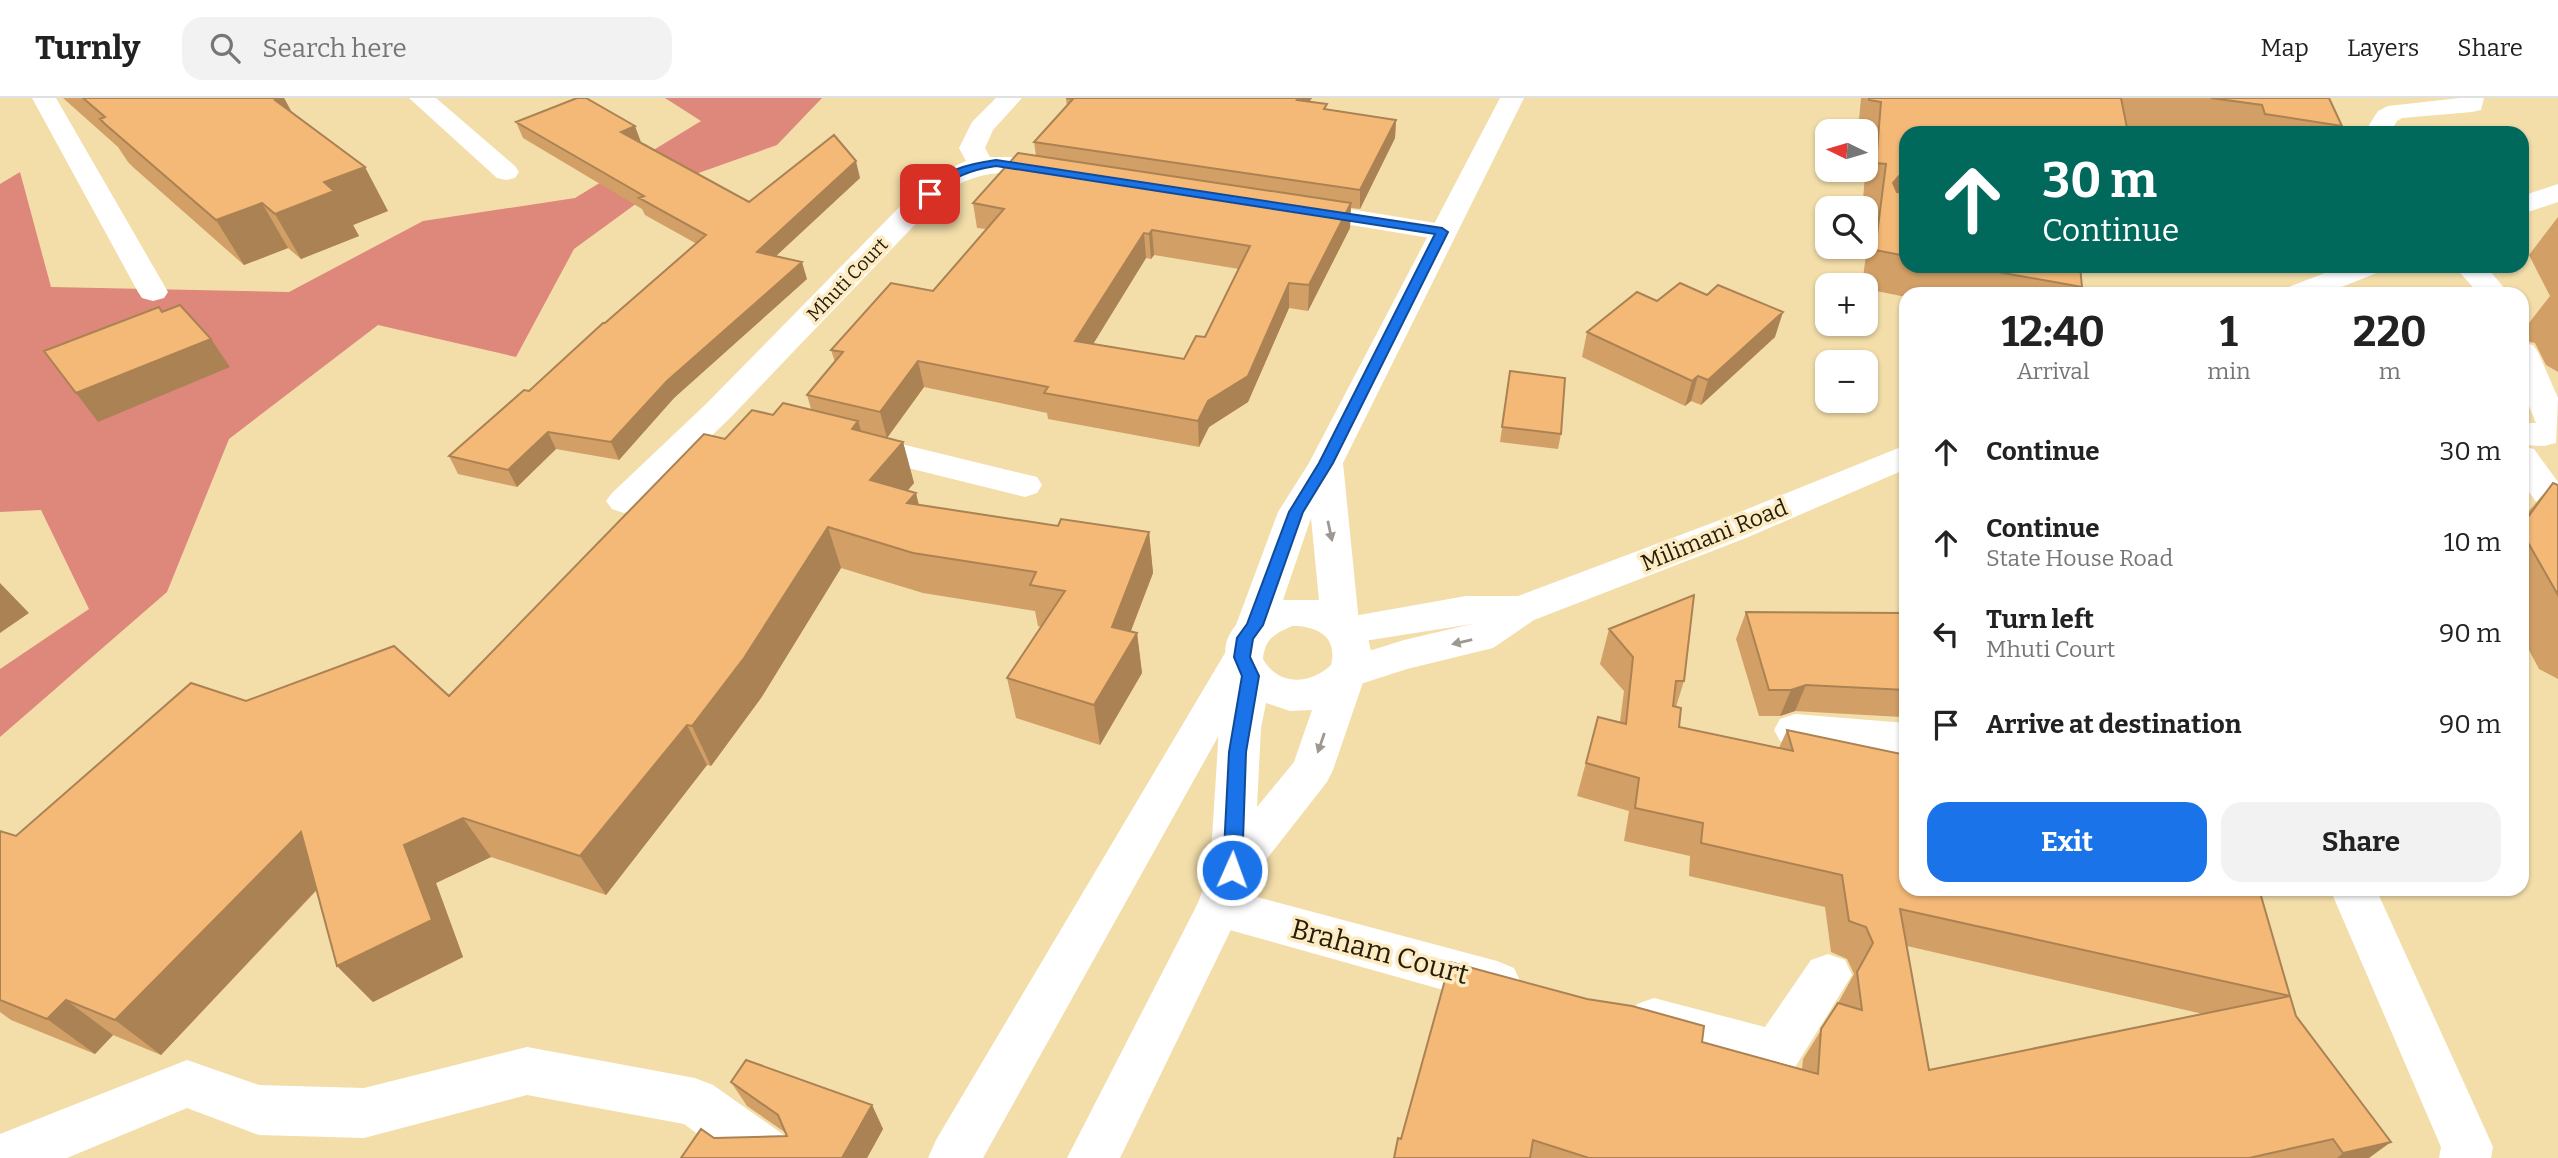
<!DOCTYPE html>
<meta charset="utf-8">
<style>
:root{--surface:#fff;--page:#f2f2f2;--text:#222;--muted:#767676;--line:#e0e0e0;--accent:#1a73e8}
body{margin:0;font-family:Bitter,serif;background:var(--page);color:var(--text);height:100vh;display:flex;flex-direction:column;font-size:26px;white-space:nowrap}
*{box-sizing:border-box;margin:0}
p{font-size:23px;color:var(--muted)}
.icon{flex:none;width:38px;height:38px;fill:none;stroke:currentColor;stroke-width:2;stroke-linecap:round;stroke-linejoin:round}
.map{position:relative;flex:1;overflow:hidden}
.sheet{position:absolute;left:1899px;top:189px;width:630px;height:609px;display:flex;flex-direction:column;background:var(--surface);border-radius:21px;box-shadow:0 2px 5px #0004}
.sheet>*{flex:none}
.banner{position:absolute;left:1899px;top:28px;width:630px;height:147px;border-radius:21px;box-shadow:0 2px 5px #0004;background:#00695c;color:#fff;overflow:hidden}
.needle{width:46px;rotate:275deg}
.fabs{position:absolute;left:1815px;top:21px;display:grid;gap:14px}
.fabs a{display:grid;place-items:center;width:63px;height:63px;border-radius:14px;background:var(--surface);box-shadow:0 2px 5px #0004;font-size:35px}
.pin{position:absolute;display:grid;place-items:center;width:60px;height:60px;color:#fff;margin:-30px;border-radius:14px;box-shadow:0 4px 10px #0006}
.me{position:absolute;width:77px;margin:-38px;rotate:2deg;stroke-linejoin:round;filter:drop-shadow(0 0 5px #0008)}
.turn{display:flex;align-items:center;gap:24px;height:147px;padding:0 28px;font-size:32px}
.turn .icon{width:91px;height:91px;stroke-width:2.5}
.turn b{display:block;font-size:49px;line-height:60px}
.eta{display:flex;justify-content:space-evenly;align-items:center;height:119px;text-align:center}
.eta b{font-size:42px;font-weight:700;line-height:49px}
.cta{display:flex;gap:14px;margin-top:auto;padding:14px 28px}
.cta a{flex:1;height:80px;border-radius:21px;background:var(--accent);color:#fff;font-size:28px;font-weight:700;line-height:80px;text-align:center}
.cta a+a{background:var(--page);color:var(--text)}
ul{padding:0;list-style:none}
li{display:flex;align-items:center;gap:21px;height:91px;padding:0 28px}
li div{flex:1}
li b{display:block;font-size:26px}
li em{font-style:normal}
header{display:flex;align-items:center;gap:42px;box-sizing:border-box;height:98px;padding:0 35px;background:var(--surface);border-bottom:2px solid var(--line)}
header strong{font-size:33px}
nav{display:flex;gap:38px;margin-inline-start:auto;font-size:24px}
.search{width:490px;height:63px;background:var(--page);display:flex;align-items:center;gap:18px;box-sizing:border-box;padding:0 24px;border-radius:21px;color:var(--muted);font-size:26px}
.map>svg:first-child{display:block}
.forest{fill:#de887c}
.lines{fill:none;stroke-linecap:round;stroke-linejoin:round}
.minor{fill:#fff;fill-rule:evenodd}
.major{fill:#fff;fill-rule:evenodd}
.wall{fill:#d29f66;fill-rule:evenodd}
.shaded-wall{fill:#ab8253}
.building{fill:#f4b977;stroke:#ab8253;stroke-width:2;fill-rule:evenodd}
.oneway{fill:#9d9990}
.route{fill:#1a73e8;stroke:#114b97;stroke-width:2}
.labels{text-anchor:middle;stroke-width:7;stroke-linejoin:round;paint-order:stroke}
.far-street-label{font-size:19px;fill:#251d09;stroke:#fdecc3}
.street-label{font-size:23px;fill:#251d09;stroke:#fdecc3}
.near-street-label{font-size:28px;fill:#251d09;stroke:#fdecc3}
</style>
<header>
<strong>Turnly</strong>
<div class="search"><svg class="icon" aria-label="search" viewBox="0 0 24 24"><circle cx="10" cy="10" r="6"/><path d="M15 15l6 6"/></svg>Search here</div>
<nav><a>Map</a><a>Layers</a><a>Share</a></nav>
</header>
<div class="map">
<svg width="2558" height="1060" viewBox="0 0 2558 1060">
<rect width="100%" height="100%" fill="#f3deaa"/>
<path class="forest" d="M665,0h157l-45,47 -118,42 -85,62 -58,108 -138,-32 -149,114 -62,153 -167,145v-68l89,-60 -48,-99 -41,2v-328l20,-12 31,115 238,5 134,-71 152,-23 126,-77z"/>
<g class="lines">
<path class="minor" d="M32,0h24l112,194 -4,6 -11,3 -11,-3 -4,-6z
M409,0h27l79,68 4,6 -4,6 -9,2 -9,-2z
M996,0h26l-29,32 -8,18 5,9h20l56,9 4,6 -4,6c-13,3 -25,-1 -38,-3 -31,-5 -52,-1 -79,14l-219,229 -94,91 -12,4 -12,-4 -6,-8 6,-8 94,-89 223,-227 37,-16 -7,-13 13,-26z
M2460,0h24l-3,12 -9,2 -70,6 -5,3 -7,12h-26l14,-22 10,-5z
M2558,86v18l-36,12v-18z
M1300,103l142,23 10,2 4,6 -4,6 -10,2 -152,-25 -4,-6 4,-6z
M2343,168h41l-5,6 -55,22h-42l4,-6z
M2454,168h32l23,28h-30z
M2522,245l11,2 5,7 20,46 -2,45 -12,3 -22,-1v-22h14l-14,-34z
M856,335l181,44 5,8 -5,8 -12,4 -181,-45 -5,-8 5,-8z
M1906,347v24l-160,69 -212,82 -41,28 -86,21 -59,19 -14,-4 -6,-11 6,-11 70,-22 68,-16 -127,20 -14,-4 -5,-10 5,-10 135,-24h52l202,-76z
M2522,348l12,3 24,33v34l-14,-3 -22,-31z
M1242,545l14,5 6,10 -279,500h-55l8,-18 292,-492z
M1795,616l111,9v32l-111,-9 -15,-5 -6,-11 6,-11z
M1219,789l278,74 17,7 7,15 -7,15 -17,7 -278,-78 -16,-6 -7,-14 7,-14z
M2330,791h46l109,240 8,18 -2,11h-52l2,-11z
M1828,856l17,6 7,15 -58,94 -18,7 -139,-40 -7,-16 7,-16 17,-6 111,29 46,-67z
M527,949l168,31 18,7 78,55 8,18h-69l-46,-34 -157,-29 -163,43 -105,-3 -72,-27 -120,50h-67v-24l187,-74 72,25 105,3z"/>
<path class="major" d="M1500,0h24l-181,365 16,160 9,15 4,18 -39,114 -6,12 -76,97 -9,28 -122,251h-53l131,-255 12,-33 9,-142 13,-54c-9,-18 -10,-32 4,-49l42,-113 31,-49zM1311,420l8,82h-36zM1292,528c25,0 46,10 39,39 -20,19 -52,22 -68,-6 2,-21 12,-25 29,-33zM1266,605l24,8 22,-1 -18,52 -37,45 4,-79z"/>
</g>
<path class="wall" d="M63,0h221l8,15 96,98 -35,14 6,11 -58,23 -13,-11 -44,17 -110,-97 -6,-6 -10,-15z
M1066,0h246l-3,4 18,7 69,11 -1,18 -35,71 -9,-1 -1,20 -42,83 -19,-3 -41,94 -39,25 -10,20 -151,-28 -1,-6 -123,-26 -37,51 16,4 11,41 -7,8 12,14 139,21 91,6 4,41 -22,58 6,2 5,40 -42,72 -84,-27 -9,-40 34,-51 -3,-1 -3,-15 -112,-18 -82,-25 -80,130 -50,68 -4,-1 -101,130 -115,-38 -55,26 27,74 -90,45 -36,-36 -20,-76 -156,165 -48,-20 -18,19 -84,-34 -11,-8v-181l16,5 230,-135 203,-5 276,-257 48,-24 38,-6 -4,-14 28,-33 -4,-12 102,-59 53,-62 -9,-1 -4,-25 63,-47 -2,-14 33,-35zM1154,157l85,14 -34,68 -21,22 -91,-15 53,-86 5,1z
M1861,0h468l13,28 -4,7h-156l-36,-5 -2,5h-238v133h174l2,21 -4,7h-172v3l-40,-8v-4h-4l11,-83 -10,-2 5,-62h-2v-7h-8z
M516,24l125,20 108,60 111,-24 -84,78 31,23 -133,119 -55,62 -63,-11 -39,38 -59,-13 -9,-18 80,-65 168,-147 -52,-29 -3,-6 -119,-71z
M2558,119v155l-12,-7 -11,-22 -13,-3v-8l28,-36 -21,-41z
M1657,203l118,36 -74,68 -10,-4 -6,5 -103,-49 5,-25z
M1510,273l51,63 -3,15 -58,-7z
M2553,385l5,2v194l-19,-10 -17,-32v-118z
M1746,514l160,1v94l-5,10 -106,-6 -15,5h-21l-23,-77z
M1609,531l75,52 -8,26 3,20 100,21 8,-18 472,159 37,127 73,142h-975l7,-19 301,-97 100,27 1,-10 35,-56 16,-29 -7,-15 -16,-7 -6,-45 -136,-31 1,-20 -66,-15 5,-30 -52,-15 21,-79 22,5 4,-31 -24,-27zM1907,848l296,68 -274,56z
M731,984l141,23 11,24 -16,29 -153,-20 73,-2 -1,-3 -39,-27z"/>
<path class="shaded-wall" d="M281,0h3l23,42 -32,-40z
M1299,0h13l-15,20v-18z
M1396,22l-1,18 -35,71v-19z
M635,28l6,16 -20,-10z
M856,63l4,17 -98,91 -5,-17z
M365,69l23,44 -35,14 6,11 -58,23 -26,-45 49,-32z
M1906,77v11l-9,25 -4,-28 6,-7z
M262,105l26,45 -44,17 -28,-45z
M1351,105l-1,25 -42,83 1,-26z
M1152,132l2,25 -3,4 -2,-25z
M1144,135l2,25 -67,109 -4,-26z
M802,164l5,17 -133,119 -55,62 -8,-18 56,-61z
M1289,185v25l-41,94 -39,25 -10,20 -1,-26 10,-20z
M1783,214l-8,25 -74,68 7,-25z
M211,241l19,28 -132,55 -22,-29z
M918,263l6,26 -37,51 -7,-26z
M1698,278l-7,25 -6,5 7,-25z
M858,323l12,40 -18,-32z
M548,334l8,17 -39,38 -9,-17z
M903,344l11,41 -32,38 -12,-41z
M916,395l10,41 -19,-31z
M828,429l13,41 -80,130 -50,68 -19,-40z
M1149,434l4,41 -35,91 19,-31 5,40 -42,72 -6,-40 18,-78z
M0,485l29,30 -29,20z
M1806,587l-11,26 -15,5 11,-26z
M687,627l20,40 -101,130 -26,-39z
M463,720l28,39 -55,26 27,74 -90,45 -36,-36 67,-121z
M301,734l34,38 -174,185 -46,-35z
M66,902l47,35 -18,19 -48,-35z
M872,1007l11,24 -16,29h-25z
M2391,1044l-22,16h-32l6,-5z"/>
<path class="building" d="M83,0h198l-6,2 90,67 -41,15 10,9 -59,23 -13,-11 -46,17 -111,-96 -5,-5 5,-2z
M577,0h9l49,28 -14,6 128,70 85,-67 22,26 -99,91 45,10 -135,119 -56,61 -63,-10 -40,38 -59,-14 75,-66 5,1 74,-68h2l101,-88 -67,-37 5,-2 -128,-74z
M1066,0h233l-2,2 30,4 -3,5 72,11 -36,70 -326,-48 39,-43z
M1869,0h252l7,35h-222v42l-7,1 -6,7 4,9 9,1v63l-31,-6 11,-86 -10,-1 5,-61 -12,-2z
M2211,0h118l13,28 -77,-12 -3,-9z
M1018,55l333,50 -42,82 -20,-2 -41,93 -40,25 -10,20 -154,-28 4,-6 -130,-26 -38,51 -73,-17 36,-43 -12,-2 60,-67 42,8 71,-82 -31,-6zM1152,132l98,16 -45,91 -9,-1 -12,23 -109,-18 69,-108 5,1z
M1964,168h116l2,21z
M1680,185l27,12 11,-10 65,27 -75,68 -10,-4 -6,5 -105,-49 50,-40 20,9z
M180,207l31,34 -135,54 -32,-42 115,-44 3,5z
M1510,273l55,7 -4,56 -59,-7z
M783,305l75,18 -6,8 51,13 -33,38 46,13 -9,10 151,23 3,-7 88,13 -37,95 25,6 -43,72 -87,-27 58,-87 -35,-6 6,-13 -123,-19 -85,-26 -84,131 -52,68 -5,-1 -107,131 -117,-38 -59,27 28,75 -95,46 -36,-134 -186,188 -49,-20 -19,19 -47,-19v-169l16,5 175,-153 55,18 148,-55 55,50 255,-262 21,5 27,-29 21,5z
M2553,385l5,2v110l-36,-63v-7z
M1694,497l-10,86h-8l-3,25 8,2 -2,19 114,24 -6,-21 119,25v134h353l31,107 -390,-87 29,161 361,-74 6,20 95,126 -48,11 -10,-14 -84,19h-660l-56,-18 -3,18h-136l4,-20 3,1 49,-177 137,37 45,7 72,20 -2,16 116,32 3,-45 17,-26 24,7 -5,-38 16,-29 -7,-16 -17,-6 -7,-46 -141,-32 2,-20 -68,-15 4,-30 -53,-15 12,-46 28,7 7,-67 -24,-28z
M1746,514l160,1v77l-100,-5 -15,5h-22z
M746,962l126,45 -30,53h-161l20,-29 13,9 73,-2 -9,-21 -47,-33z"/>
<defs><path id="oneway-solid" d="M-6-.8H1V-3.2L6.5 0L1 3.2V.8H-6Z" transform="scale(1.75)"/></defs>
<g class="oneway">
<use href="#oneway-solid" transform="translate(1330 433) rotate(78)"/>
<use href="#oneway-solid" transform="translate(1462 544) rotate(167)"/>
<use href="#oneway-solid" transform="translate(1321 645) rotate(109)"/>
</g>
<path class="route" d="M996,62l446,68 6,4 -115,231 -30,49 -40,113 -10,14 -3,18 9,19 -13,76 -4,118 -3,5 -7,2 -6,-2 -3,-5 6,-118 13,-76 -8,-19 3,-19 10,-14 42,-112 30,-49 116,-229 -439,-68c-26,4 -45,11 -62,30l-10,-2c19,-24 43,-30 72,-34z"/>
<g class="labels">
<g class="far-street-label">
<text transform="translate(847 181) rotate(-46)" y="7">Mhuti Court</text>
</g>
<g class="street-label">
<text transform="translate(1714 437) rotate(-22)" y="8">Milimani Road</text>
</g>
<g class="near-street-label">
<text transform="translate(1380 853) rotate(15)" y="10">Braham Court</text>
</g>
</g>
</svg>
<div class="fabs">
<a><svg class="needle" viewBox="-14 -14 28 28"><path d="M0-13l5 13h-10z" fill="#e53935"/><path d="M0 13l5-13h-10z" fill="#767676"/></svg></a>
<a><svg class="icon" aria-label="search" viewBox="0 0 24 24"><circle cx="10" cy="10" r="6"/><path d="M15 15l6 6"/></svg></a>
<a>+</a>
<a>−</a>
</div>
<div class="pin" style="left:930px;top:96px;background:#d93025"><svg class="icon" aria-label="arrive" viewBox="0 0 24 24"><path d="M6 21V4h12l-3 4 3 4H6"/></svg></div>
<svg class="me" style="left:1232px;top:772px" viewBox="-20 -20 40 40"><circle r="17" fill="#1a73e8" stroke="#fff" stroke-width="3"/><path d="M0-11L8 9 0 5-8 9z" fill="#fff"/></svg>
<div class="banner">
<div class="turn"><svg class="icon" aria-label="ahead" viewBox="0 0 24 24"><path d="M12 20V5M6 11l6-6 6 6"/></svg><div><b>30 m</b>Continue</div></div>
</div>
<section class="sheet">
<div class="eta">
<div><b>12:40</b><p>Arrival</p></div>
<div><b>1</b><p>min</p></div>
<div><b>220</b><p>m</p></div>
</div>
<ul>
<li><svg class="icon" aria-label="ahead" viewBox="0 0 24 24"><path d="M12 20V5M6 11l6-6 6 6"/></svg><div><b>Continue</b></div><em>30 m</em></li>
<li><svg class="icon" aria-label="ahead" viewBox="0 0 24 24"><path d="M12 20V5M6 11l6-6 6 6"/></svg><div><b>Continue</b><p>State House Road</p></div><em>10 m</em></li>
<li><svg class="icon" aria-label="left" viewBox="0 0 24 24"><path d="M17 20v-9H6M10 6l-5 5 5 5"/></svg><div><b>Turn left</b><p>Mhuti Court</p></div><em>90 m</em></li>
<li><svg class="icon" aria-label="arrive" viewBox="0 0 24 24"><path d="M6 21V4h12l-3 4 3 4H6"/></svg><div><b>Arrive at destination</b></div><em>90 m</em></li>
</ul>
<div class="cta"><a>Exit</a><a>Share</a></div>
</section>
</div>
